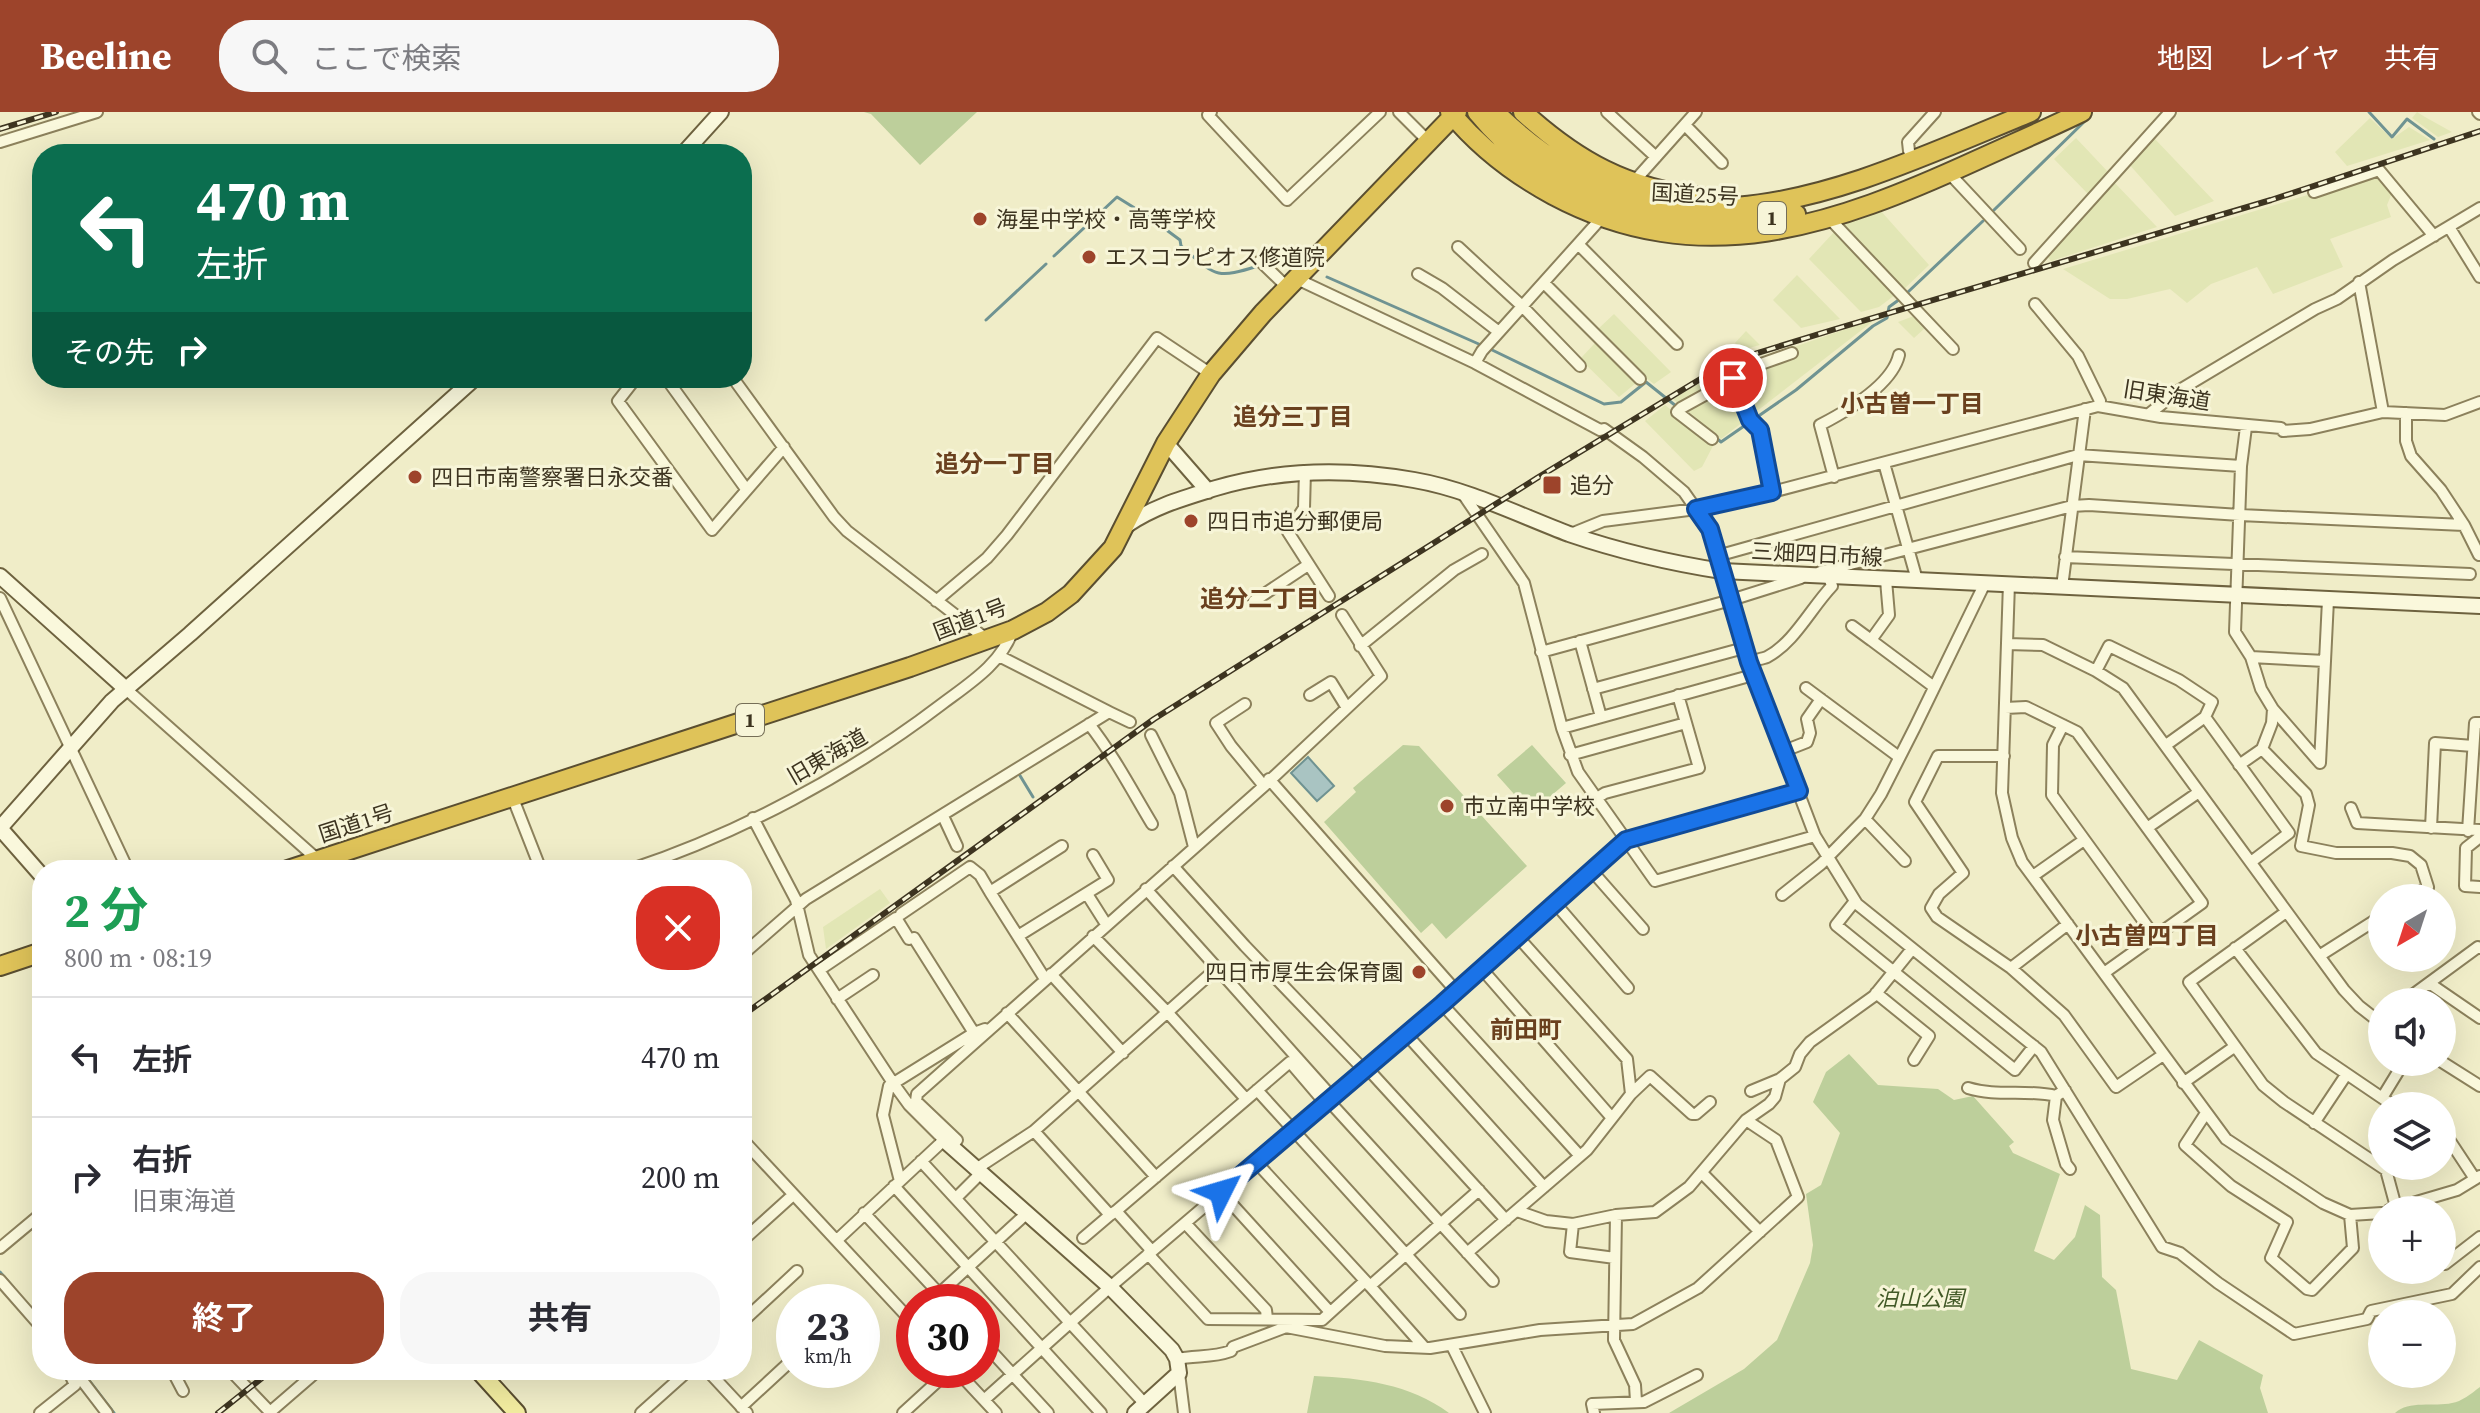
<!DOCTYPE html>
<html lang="ja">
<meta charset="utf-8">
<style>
:root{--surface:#fff;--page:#f7f7f7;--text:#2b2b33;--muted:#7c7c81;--line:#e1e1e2;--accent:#9d442b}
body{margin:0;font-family:"Source Serif 4","Noto Sans JP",serif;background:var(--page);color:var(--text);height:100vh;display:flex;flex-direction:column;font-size:30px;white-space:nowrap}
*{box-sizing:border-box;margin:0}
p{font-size:26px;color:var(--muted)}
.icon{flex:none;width:44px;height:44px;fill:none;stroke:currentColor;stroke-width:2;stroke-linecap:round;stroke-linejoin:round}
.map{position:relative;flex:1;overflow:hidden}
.details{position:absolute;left:32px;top:748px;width:720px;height:520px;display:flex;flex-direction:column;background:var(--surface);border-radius:32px;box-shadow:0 8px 32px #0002}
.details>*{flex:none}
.guide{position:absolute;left:32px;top:32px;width:720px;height:244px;border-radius:32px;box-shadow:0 8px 32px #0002;background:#0b6e4f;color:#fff;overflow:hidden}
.needle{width:52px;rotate:219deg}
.tools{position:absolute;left:2368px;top:772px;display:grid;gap:16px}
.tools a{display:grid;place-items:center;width:88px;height:88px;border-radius:50%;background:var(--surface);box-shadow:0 8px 32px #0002;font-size:40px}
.speed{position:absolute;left:776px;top:1172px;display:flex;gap:16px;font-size:40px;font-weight:700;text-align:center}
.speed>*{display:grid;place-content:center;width:104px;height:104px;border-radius:50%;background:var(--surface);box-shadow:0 8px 32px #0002;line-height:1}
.speed small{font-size:20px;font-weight:400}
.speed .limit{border:12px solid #d22;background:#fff;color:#111}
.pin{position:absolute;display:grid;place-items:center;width:68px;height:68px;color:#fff;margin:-34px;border:4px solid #fff;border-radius:50%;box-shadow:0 2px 8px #0007}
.me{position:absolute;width:88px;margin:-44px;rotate:50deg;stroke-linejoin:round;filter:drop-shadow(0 0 6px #0008)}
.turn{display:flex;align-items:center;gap:28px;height:168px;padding:0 32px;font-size:36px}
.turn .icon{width:104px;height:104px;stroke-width:2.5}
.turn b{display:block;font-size:56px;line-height:68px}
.then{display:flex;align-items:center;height:76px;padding:0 32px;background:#0003;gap:16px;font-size:30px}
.round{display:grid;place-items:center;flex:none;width:84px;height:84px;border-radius:32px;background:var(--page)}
.headline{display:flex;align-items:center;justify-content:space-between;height:136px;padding:0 32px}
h1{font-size:48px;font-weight:700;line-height:60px;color:#1e9e55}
.cta{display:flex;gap:16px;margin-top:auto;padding:16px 32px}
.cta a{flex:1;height:92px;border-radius:32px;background:var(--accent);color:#fff;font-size:32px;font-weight:700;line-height:92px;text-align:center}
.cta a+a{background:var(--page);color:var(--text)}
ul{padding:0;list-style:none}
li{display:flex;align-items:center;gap:24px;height:120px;padding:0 32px;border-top:2px solid var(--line)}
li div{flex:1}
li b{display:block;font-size:30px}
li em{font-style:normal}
header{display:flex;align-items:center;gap:48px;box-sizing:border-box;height:112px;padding:0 40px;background:var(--accent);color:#fff}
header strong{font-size:38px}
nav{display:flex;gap:44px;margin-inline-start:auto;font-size:28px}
.search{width:560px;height:72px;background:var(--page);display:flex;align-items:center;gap:20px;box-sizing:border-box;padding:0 28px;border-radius:32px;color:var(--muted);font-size:30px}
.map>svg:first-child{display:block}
.farmland{fill:#e2e6b5}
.green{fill:#bdcf9b}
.water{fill:#a9c4c2;stroke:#6f9392;stroke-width:2}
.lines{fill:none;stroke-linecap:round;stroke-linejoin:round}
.stream{stroke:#6f9392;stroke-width:3}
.street-casing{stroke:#8c815c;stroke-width:14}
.secondary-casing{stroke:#6e623f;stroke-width:18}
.primary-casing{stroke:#5a4e30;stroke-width:20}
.highway-casing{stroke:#5a4e30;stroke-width:22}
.street{stroke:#faf8dc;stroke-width:10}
.secondary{stroke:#faf8dc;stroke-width:14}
.primary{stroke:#f2eca0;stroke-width:16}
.highway{stroke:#dfc359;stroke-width:18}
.rail-casing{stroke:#3d3420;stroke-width:6}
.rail{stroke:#f7f5d8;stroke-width:3;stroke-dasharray:9;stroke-linecap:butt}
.route-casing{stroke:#114b97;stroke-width:20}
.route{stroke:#1a73e8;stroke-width:14}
.poi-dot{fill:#9d442b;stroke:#f7f5d8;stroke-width:3}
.labels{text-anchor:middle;stroke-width:6;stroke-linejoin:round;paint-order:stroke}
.shield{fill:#f7f5d8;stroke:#756e57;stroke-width:2}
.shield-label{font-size:20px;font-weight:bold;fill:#3d3420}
.street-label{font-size:22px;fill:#3d3420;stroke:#f7f5d8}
.poi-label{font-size:22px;fill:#3d3420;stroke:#f7f5d8;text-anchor:start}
.park-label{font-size:22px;font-style:italic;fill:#415926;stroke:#f7f5d8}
.neighbourhood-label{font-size:24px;font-weight:bold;fill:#6a401e;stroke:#f7f5d8}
</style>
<header>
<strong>Beeline</strong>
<div class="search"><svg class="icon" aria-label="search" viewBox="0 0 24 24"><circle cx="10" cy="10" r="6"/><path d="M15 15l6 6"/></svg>ここで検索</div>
<nav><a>地図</a><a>レイヤ</a><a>共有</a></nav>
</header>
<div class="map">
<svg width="2480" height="1301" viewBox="0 0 2480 1301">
<rect width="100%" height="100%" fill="#f0edc8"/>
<path class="farmland" d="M2417,0l8,5 27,15 -14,5 -26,-19z
M2370,6l22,21 17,-12 21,13 -83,26 -12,-14z
M2076,26l33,35 -21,21 -34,-35z
M2154,26l60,63 -39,15 -47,-53z
M2374,63l18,18 -5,12 4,12 -61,22 13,28 -70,27 -16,-27 -46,17 -24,19 -17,-14 -43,10h-17l-47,-30z
M2112,68l45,47 -106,34 -6,-7z
M1880,98l49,55 -27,26 -61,-65z
M1835,119l60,64 -16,12 -18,5 -52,-53z
M1797,163l43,44 -39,9 -28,-28z
M1614,202l57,58 -17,12 -13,-10 -43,-45z
M1914,204l11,12 -11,10 -16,-16z
M1869,209l3,1 -151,117 -48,-40 40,-24z
M1746,219l14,14 -18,5 -7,-7z
M1596,230l40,41 -17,14 -39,-38z
M1665,293l49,39 -12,23 -8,4 -49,-50z
M880,777l10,14 -64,46 -3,-22z"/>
<path class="green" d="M864,0h113l-57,53 -49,-51z
M1403,633l16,1 108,120 -81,73 -14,-16 -11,10 -97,-111 32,-30 -3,-4z
M1532,633l34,38 -35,30 -34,-38z
M1849,942l29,31 60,4 16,11 19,-4 41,46 -5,4 4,7 47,21 -26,77 20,9 21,-23 10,-32 15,10 2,62 14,13 15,79 46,11 22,-40 64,35 -3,13 8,25h-599l75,-44 33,-29 33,-77 3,-18 -7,-51 15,-9 19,-52 -27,-31 13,-30z
M1314,1264c48,2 96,8 135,37h-142z
M2480,1275v26h-85c14,-13 39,-6 57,-10 9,-1 20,-10 28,-16z"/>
<path class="water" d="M1308,645l26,29 -17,15 -26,-28z"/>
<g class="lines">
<path class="stream" d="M2369,0l23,25 15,-18 27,20
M1994,98l92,-90
M1054,144l63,-59 32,20 31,23 1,6c34,29 33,34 77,20
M1327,165l154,68
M1908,180l75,-71
M986,208l60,-56
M1488,236l116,56 17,-2 25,-20 30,24
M1714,324l7,6 75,-52 77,-64 14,-8 2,-11 11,-8
M1019,662l14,23
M0,1160l13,15
M81,1258l33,43"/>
<defs>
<path id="street" d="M1211,0l-3,3 79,85 93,-88
M1399,0l29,29
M1607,0l49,45
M2478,0l2,2
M1685,13l37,38
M0,30l97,-30
M1909,39l-1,-9 27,-30
M1949,61l71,76
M1631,73l65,-73
M2314,80l65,-22 55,66
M1829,106l124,131
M2449,115l31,50
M1578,132l99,100
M1458,135l64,59 58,60
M1260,149l28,27
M2034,151l136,-151
M1418,162l24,14 57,44
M1297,167l178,84 125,67 4,-1 39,28 41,35 26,37 39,133 66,174 42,68 184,148 121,195 18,6 38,30 76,51 73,-15 4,-8 81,-17 28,-27
M2359,170l24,130
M1544,171l96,96
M2035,192l43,52 22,45 -2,5
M1475,251l7,-12 123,-137
M636,266l-18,23 94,129 72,-83
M666,266l80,111
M733,266l101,139 13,14 138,107
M1733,266l17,42 10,10 12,62
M2406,301v28l5,15 30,34 23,35
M2149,302l29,-23 137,-82 22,-10 56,-39 87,-52
M2246,315l-5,39 -6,166 16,25 10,32 12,20 47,54
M1712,327l-35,-27 4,-4 80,-44 31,-11
M1884,351l33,117
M1305,359l-1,37 -16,24 41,64
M1834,365l-14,-52c27,-14 72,-40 79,-70
M1463,382l61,89 38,145 16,44 77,109 160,-45
M1571,422l32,-13 93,-12 76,-17 326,-86 63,11 120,11 2,3 27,-2 73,-17 62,3 35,-13
M1717,444l361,-101 163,11
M2065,445l405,17
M1820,460l252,-66 17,-1 151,10 224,10 15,30
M1886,468l3,35 -18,25 63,47
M2009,471l-7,210 10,45 10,24 204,277 97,64 27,12 32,-2
M2062,475l23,-178
M0,486l128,272
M936,489l51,-43 20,-23 150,-197 54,36
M1254,489l54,-36
M1852,514l19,14
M1580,529l21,76
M2007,532l36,1 53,26 27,17 221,302 15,16 23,18
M1360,534l94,-76 28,-16
M1541,540l190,-52 70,-22
M2251,545l74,4
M1749,550c5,-2 13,-3 18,-5 27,-14 44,-49 65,-71l-3,-9
M2096,559l13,-25 70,34 33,22 -7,15 -39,28
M1806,576l93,69
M1593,577l151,-41
M127,578l191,170
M1310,583l21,-13 16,26
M1245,592l-29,19 15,23 33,40
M2005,596l21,-1 51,25 125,171 -98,70
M1109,600l21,10
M2205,605l84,116 -38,29
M1089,612c25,32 42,65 63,100
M2063,613l-10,20 -1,50 103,142
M1562,616l191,-53
M1151,623l29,58 14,54
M2262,637l10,-26 1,-14
M1784,639l23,-9 3,-9 -3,-14 14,-20
M1570,643l116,-32
M2004,644h-66l-23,46 48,71 -24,21 -8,14 6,9 74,51 53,47 52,72 47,-32
M2320,651l8,-163
M2239,653l23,-16 44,45 3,11 -8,41 35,7h56l18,3 11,9 7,22 -17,11
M1269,667l187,212
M512,684l29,74
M1595,687l10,-6 94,-25 -21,-73
M2351,696l6,15 123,7
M943,704l14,30
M753,706l43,82 13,55 84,128 16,22 35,35 -107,100
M1865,707l40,42
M2147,716l52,-36
M2431,716l4,-85 38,3
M2468,719l7,-108h5
M2480,725l-14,11 -1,38 15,1
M1173,754l72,80 119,124
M629,758c111,-37 220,-95 313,-166 28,-21 59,-40 71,-74
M1592,759l51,58
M2033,764l51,-36
M1087,782l19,30
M1782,783l39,-31 44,-45 16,-25 34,-67 70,-144
M1855,789l-19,24 179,145 19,-24
M1555,791l73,85
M2286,800l-97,70 74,103 21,17 102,68 10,37
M901,802l69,-47 10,8 10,17
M1018,824l90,-56 -15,-25
M1093,824l75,77 78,86
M914,826l60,95
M2235,836l81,105 78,53
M742,843l64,-56 303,-187 -110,-56
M2319,844l63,-40
M1217,856l115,129
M1481,856l131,150
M2011,856l57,-44
M819,858l77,-52 13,21
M1051,862l72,79
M1045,867l-55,-87 72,-46
M2429,871l51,35
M1876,881l53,43 -15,24
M837,887l36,-24
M2403,890l75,-55 2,1
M1442,892l138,152
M1007,901l149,164
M1406,922l138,153
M2442,950l38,24
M1367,956l139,152
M2183,971l51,-36
M1968,976c29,9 59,1 88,8l9,-6
M1257,978l203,224
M1751,979l29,-12
M1631,982l19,-18 42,38h4l14,-12
M2056,984l-3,24 13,44 4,5
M2382,986l22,-36
M1328,988l165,181
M2206,1001l-21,32 46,41 56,36 -16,36 36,31 5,1 41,-42 -3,-33
M2314,1011l32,-48
M1034,1019l76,84 6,-4
M2442,1025l8,4 25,38
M742,1027l172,185
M951,1035l6,-7 -41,-39 1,-7 347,-308 117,-110 -39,-61
M921,1049l224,243
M1256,1050l114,124 109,-96
M976,1057l58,-38 183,-163 -71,-79
M1702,1061l58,59
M900,1069l-17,-66 6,-29 85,-53 11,-4
M894,1074l207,227
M1221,1080l109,120
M956,1086l25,-25
M2389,1098l68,-20 23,-14
M1517,1099l29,10 27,3 43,-9 39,-3 34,-25 57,-67 23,-16 6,-7 5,-18 15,-12 5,-13 10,-12 64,-46 38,-47
M864,1101l83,89
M1616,1103l-2,125 21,45 1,16
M1185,1111l81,87 1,8
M1573,1112l-3,28 45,6
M1083,1126l27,-23
M742,1129l51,-46
M0,1136l42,-35
M1152,1139l-36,-40 174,-149 35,41
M1467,1141l120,-103 44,-56 -4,-35 -109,-122
M1148,1142l60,65 114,1 43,-39
M2442,1147l3,5 35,-27
M0,1168l42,48
M1370,1174l54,61
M930,1190l96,-88
M2391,1202l19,-4
M742,1210l55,-51
M982,1229l66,72
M1452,1234l33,67
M1177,1247c19,-4 35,-1 54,-8l2,-4 53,-20 99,19 45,2 110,-18 93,-6 65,-36 100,-91 -22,-57 -30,-20
M74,1258l33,43
M172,1258l11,21
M230,1258l41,43
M707,1258l40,43
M956,1258l40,43
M1179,1261l5,40
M984,1288l126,-113 332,-283 184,-164 173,-49
M741,1295l52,-48
M270,1300l44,-38
M40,1301l35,-28 -7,-15
M641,1301l48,-43
M903,1301l47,-43
M1594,1301l-2,-9 52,-2 53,-27"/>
<path id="secondary" d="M683,42l38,-42
M1166,331l42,48
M1127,413c28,-19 57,-27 89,-37 65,-19 131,-20 198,-8 53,9 105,35 155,54 50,17 101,29 153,37l758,35
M0,464l127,114
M0,716l112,-127 78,-67 285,-256
M0,716l42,48
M944,1028l166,147 62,63 5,9 2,14 -44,40"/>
<path id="primary" d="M478,1258l39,43"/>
<path id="highway" d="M1450,0c28,34 64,62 103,83 148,79 282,30 424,-35 35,-16 70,-31 105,-48
M1477,0c78,95 200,128 319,102
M1495,0c174,169 346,78 536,0
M1523,0c54,49 104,77 178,85
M288,758l622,-203 103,-37 34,-18 24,-18 42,-46 53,-105 45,-69 52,-61 194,-201
M0,854l42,-14"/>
</defs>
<use href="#street" class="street-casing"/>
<use href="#secondary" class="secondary-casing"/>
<use href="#primary" class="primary-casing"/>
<use href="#highway" class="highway-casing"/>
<use href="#street" class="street"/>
<use href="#secondary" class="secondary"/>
<use href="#primary" class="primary"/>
<use href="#highway" class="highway"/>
<defs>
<path id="rail" d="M0,17l56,-17
M742,904l412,-297 383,-241 170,-103 44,-20 81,-25 439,-130 209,-69
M218,1301l54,-43"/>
</defs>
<use href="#rail" class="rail-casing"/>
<use href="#rail" class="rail"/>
</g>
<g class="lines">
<defs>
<path id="route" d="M1221,1080l221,-188 184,-164 173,-49 -50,-129 -39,-133 -14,-20 76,-17 -12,-62 -10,-10 -17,-42"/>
</defs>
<use href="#route" class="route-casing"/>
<use href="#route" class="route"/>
</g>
<g class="poi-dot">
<circle cx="980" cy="107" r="8"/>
<circle cx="1089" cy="145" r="8"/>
<circle cx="415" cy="365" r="8"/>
<rect x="1542" y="363" width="20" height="20" rx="4"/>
<circle cx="1191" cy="409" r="8"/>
<circle cx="1447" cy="694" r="8"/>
<circle cx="1419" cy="860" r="8"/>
</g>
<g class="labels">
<g class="shield">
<rect x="1758" y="90" width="28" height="32" rx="6"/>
<rect x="736" y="592" width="28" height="32" rx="6"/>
</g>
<g class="shield-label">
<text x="1772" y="113">1</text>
<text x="750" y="615">1</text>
</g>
<g class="street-label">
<text transform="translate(1695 82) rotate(3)" y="8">国道25号</text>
<text transform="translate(2167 283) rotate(9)" y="8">旧東海道</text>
<text transform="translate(1817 442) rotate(3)" y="8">三畑四日市線</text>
<text transform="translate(970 507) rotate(-21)" y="8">国道1号</text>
<text transform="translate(827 644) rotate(-30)" y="8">旧東海道</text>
<text transform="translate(356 711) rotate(-18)" y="8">国道1号</text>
</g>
<g class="poi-label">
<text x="996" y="115">海星中学校・高等学校</text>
<text x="1105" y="153">エスコラピオス修道院</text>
<text x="431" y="373">四日市南警察署日永交番</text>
<text x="1570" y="381">追分</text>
<text x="1207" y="417">四日市追分郵便局</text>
<text x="1463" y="702">市立南中学校</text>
<text x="1403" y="868" text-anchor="end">四日市厚生会保育園</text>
</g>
<g class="park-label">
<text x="1920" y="1194">泊山公園</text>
</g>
<g class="neighbourhood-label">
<text x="1912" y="300">小古曽一丁目</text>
<text x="1293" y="313">追分三丁目</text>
<text x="995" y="360">追分一丁目</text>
<text x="1260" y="495">追分二丁目</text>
<text x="2147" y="832">小古曽四丁目</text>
<text x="1526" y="926">前田町</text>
</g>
</g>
</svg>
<div class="tools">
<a><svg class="needle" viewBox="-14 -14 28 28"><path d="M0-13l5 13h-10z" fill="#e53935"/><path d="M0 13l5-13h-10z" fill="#7c7c81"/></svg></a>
<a><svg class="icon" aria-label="sound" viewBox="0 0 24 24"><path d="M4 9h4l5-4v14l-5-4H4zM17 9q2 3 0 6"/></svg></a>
<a><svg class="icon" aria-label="layers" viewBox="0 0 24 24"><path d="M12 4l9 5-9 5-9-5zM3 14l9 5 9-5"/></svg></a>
<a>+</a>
<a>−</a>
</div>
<div class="speed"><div>23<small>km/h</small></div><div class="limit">30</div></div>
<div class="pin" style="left:1733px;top:266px;background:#d93025"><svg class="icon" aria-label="arrive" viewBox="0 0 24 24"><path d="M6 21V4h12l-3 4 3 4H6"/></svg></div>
<svg class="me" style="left:1221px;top:1080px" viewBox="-20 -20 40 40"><path d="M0-17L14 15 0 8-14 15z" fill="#1a73e8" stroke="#fff" stroke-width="4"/></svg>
<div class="guide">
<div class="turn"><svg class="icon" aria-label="left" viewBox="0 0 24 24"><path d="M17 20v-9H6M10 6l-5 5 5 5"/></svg><div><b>470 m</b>左折</div></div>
<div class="then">その先<svg class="icon" aria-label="right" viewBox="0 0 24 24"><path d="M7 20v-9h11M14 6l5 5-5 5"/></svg></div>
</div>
<section class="details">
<div class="headline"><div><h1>2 分</h1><p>800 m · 08:19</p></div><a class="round" style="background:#d93025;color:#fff"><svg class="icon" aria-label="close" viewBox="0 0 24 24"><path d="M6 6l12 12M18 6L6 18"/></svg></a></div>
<ul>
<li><svg class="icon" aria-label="left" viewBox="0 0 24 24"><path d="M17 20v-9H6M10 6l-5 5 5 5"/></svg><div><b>左折</b></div><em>470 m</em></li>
<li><svg class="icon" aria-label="right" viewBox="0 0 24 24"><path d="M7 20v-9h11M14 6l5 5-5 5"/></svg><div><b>右折</b><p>旧東海道</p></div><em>200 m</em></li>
</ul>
<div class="cta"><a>終了</a><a>共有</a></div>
</section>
</div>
